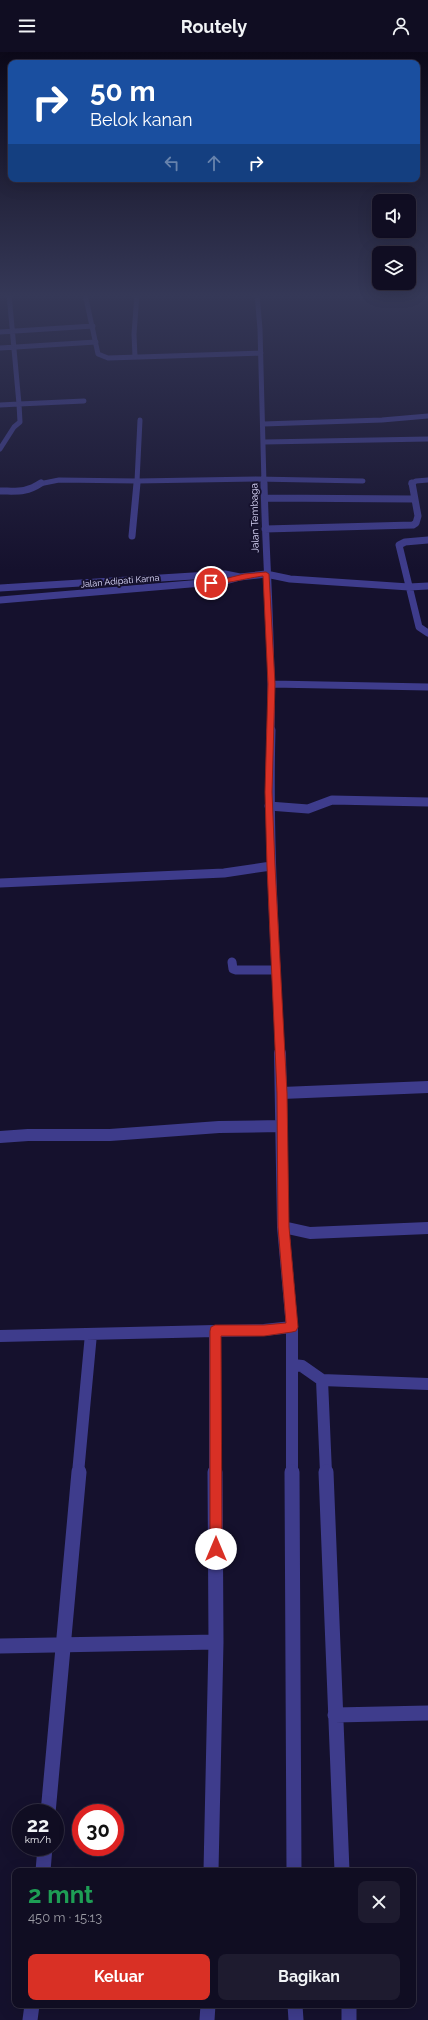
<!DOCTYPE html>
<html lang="id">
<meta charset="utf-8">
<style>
:root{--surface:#100d22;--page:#1e1b2f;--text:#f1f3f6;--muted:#9c9ca5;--line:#302d40;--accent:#d93025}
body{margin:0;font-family:Raleway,sans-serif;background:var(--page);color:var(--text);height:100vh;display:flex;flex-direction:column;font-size:15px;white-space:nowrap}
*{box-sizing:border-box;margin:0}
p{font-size:13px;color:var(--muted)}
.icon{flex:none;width:22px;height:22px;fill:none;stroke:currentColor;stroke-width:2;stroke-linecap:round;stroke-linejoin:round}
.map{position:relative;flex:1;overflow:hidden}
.panel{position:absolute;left:12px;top:1816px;width:404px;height:140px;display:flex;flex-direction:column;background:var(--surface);border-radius:8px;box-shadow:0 4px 16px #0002,0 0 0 1px var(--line)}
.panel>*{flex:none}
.hud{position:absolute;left:8px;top:8px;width:412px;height:122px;border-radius:8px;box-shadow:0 4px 16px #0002,0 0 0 1px var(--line);background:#1a4fa0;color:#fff;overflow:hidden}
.buttons{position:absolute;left:372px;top:142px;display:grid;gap:8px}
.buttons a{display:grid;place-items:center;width:44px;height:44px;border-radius:8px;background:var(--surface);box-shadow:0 4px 16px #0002,0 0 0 1px var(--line);font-size:20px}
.speed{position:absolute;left:12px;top:1752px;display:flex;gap:8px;font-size:20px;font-weight:700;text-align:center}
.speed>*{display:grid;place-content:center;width:52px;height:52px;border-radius:50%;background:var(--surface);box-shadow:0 4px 16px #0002,0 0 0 1px var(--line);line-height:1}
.speed small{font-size:10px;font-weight:400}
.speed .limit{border:6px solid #d22;background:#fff;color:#111}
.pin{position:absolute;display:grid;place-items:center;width:34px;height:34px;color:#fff;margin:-17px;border:2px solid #fff;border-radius:50%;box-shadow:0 1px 4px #0007}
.me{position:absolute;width:44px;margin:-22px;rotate:0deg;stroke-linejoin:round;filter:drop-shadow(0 0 3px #0008)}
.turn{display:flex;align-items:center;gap:14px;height:84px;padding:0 16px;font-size:18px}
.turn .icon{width:52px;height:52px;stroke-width:2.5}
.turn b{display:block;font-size:28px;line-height:34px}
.lanes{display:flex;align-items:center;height:38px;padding:0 16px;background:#0003;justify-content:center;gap:20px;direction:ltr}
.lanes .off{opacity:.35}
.round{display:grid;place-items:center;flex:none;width:42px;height:42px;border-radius:8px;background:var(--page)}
.headline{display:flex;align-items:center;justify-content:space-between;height:68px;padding:0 16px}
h1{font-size:24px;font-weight:700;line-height:30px;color:#1e9e55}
.action{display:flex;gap:8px;margin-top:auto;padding:8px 16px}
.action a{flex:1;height:46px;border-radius:8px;background:var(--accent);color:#fff;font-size:16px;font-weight:700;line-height:46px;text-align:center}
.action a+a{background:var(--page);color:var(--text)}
header{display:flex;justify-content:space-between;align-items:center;height:52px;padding:0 16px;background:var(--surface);font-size:18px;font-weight:700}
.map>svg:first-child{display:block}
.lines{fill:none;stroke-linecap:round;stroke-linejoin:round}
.minor-far4{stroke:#3e3c8c;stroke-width:5}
.minor-far3{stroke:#3e3c8c;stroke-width:7}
.minor-far2{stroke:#3e3c8c;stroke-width:9}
.minor-far1{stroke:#3e3c8c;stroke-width:12}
.minor{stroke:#3e3c8c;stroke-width:15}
.route{fill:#d93025;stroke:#8d1f18}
.labels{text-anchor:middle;stroke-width:4;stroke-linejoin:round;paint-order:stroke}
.far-street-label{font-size:9px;fill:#e0ddff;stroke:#15112d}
.street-label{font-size:10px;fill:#e0ddff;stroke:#15112d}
</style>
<header><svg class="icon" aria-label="menu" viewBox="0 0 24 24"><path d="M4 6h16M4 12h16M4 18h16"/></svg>Routely<svg class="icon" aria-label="person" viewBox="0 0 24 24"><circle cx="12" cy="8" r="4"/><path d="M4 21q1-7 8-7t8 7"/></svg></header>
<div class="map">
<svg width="428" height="1968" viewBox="0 0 428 1968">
<rect width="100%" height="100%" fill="#15112d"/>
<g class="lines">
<path class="minor-far4" d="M85,242l13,60 10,4 153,-5
M257,242l3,35 4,155
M0,280l93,-6
M0,296l96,-6
M135,305l-1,-23 3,-40
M0,353l19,-1 -10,-110
M263,372l119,-4 46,-4
M264,390l164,-3
M0,397l14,-22 6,-5 -1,-18 65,-3
M39,432l20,-4 78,1 3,-61
M137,432v-3l119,-2 107,2
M411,432l5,-3 12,-1"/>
<path class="minor-far3" d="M264,431c2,83 9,166 7,248
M0,439c17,0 26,2 41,-8
M265,446l149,1
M265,477l148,-4 3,-2 2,-7 -6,-33
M132,484l5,-53
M428,488l-23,2 -6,3 20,82 9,6
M0,536l225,-14 15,3
M0,548l226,-19 14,-4 26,-3 24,5 119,8 19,-1
M272,632l156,3"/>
<path class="minor-far2" d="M271,678c-3,108 4,216 9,324
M269,754l39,3 24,-9 96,2
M0,831l224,-10 47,-7
M232,910l1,7 3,1h40"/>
<path class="minor-far1" d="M280,1001l3,174 9,100v146
M282,1041l146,-6
M0,1085l28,-2h82l109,-8 62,-1
M283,1175l27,6 118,-5
M215,1279l49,-1 28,-3
M0,1284l215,-5v142
M293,1313l9,1 20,14 106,4
M322,1328l4,93
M78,1421l13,-139"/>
<path class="minor" d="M292,1420l2,399
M326,1420l16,399
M0,1594l216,-4
M335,1663l93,-2
M48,1761l31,-341
M43,1819l2,-24
M211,1819l5,-229 -1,-170
M295,1953l1,15
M349,1953v15
M30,1968l2,-15
M207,1968l1,-15"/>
</g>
<linearGradient id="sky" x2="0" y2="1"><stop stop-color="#0c0919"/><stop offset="0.47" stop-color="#353857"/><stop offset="1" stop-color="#353857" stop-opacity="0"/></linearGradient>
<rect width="428" height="518" fill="url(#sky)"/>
<path class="route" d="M266,520l3,2 6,110 -3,108 3,74 12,227 2,134 9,100 -2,4 -4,1 -28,4h-43l1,213 -2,4 -4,2 -5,-2 -1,-4v-218l1,-4 4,-2h49l22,-2 -8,-96 -1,-134 -10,-227 -2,-74 3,-108 -5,-108c-11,1 -49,11 -55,7l36,-9z"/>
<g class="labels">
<g class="far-street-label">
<text transform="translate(120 529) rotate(-5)" y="3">Jalan Adipati Karna</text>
</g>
<g class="street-label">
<text transform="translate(254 466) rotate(-91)" y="4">Jalan Tembaga</text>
</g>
</g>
</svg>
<div class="buttons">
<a><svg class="icon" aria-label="sound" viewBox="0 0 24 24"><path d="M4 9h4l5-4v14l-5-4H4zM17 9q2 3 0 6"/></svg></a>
<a><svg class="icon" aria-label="layers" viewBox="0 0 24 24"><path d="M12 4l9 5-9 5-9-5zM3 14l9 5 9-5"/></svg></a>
</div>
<div class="speed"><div>22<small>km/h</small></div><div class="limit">30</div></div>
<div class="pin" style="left:211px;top:531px;background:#d93025"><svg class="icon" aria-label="arrive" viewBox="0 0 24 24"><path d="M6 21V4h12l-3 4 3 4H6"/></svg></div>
<svg class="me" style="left:216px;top:1497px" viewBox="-20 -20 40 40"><circle r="19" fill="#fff"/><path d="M0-13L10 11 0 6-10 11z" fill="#d93025"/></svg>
<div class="hud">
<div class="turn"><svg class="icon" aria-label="right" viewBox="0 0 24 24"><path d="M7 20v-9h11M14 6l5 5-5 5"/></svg><div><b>50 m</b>Belok kanan</div></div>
<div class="lanes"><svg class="icon off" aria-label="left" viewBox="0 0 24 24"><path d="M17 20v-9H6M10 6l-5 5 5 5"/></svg><svg class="icon off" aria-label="ahead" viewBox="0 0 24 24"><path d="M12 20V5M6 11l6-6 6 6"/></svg><svg class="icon" aria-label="right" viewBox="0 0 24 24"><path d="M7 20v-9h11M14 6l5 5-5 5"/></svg></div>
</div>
<section class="panel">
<div class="headline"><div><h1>2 mnt</h1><p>450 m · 15:13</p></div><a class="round"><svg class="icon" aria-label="close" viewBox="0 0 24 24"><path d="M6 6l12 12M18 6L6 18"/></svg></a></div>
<div class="action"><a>Keluar</a><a>Bagikan</a></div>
</section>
</div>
